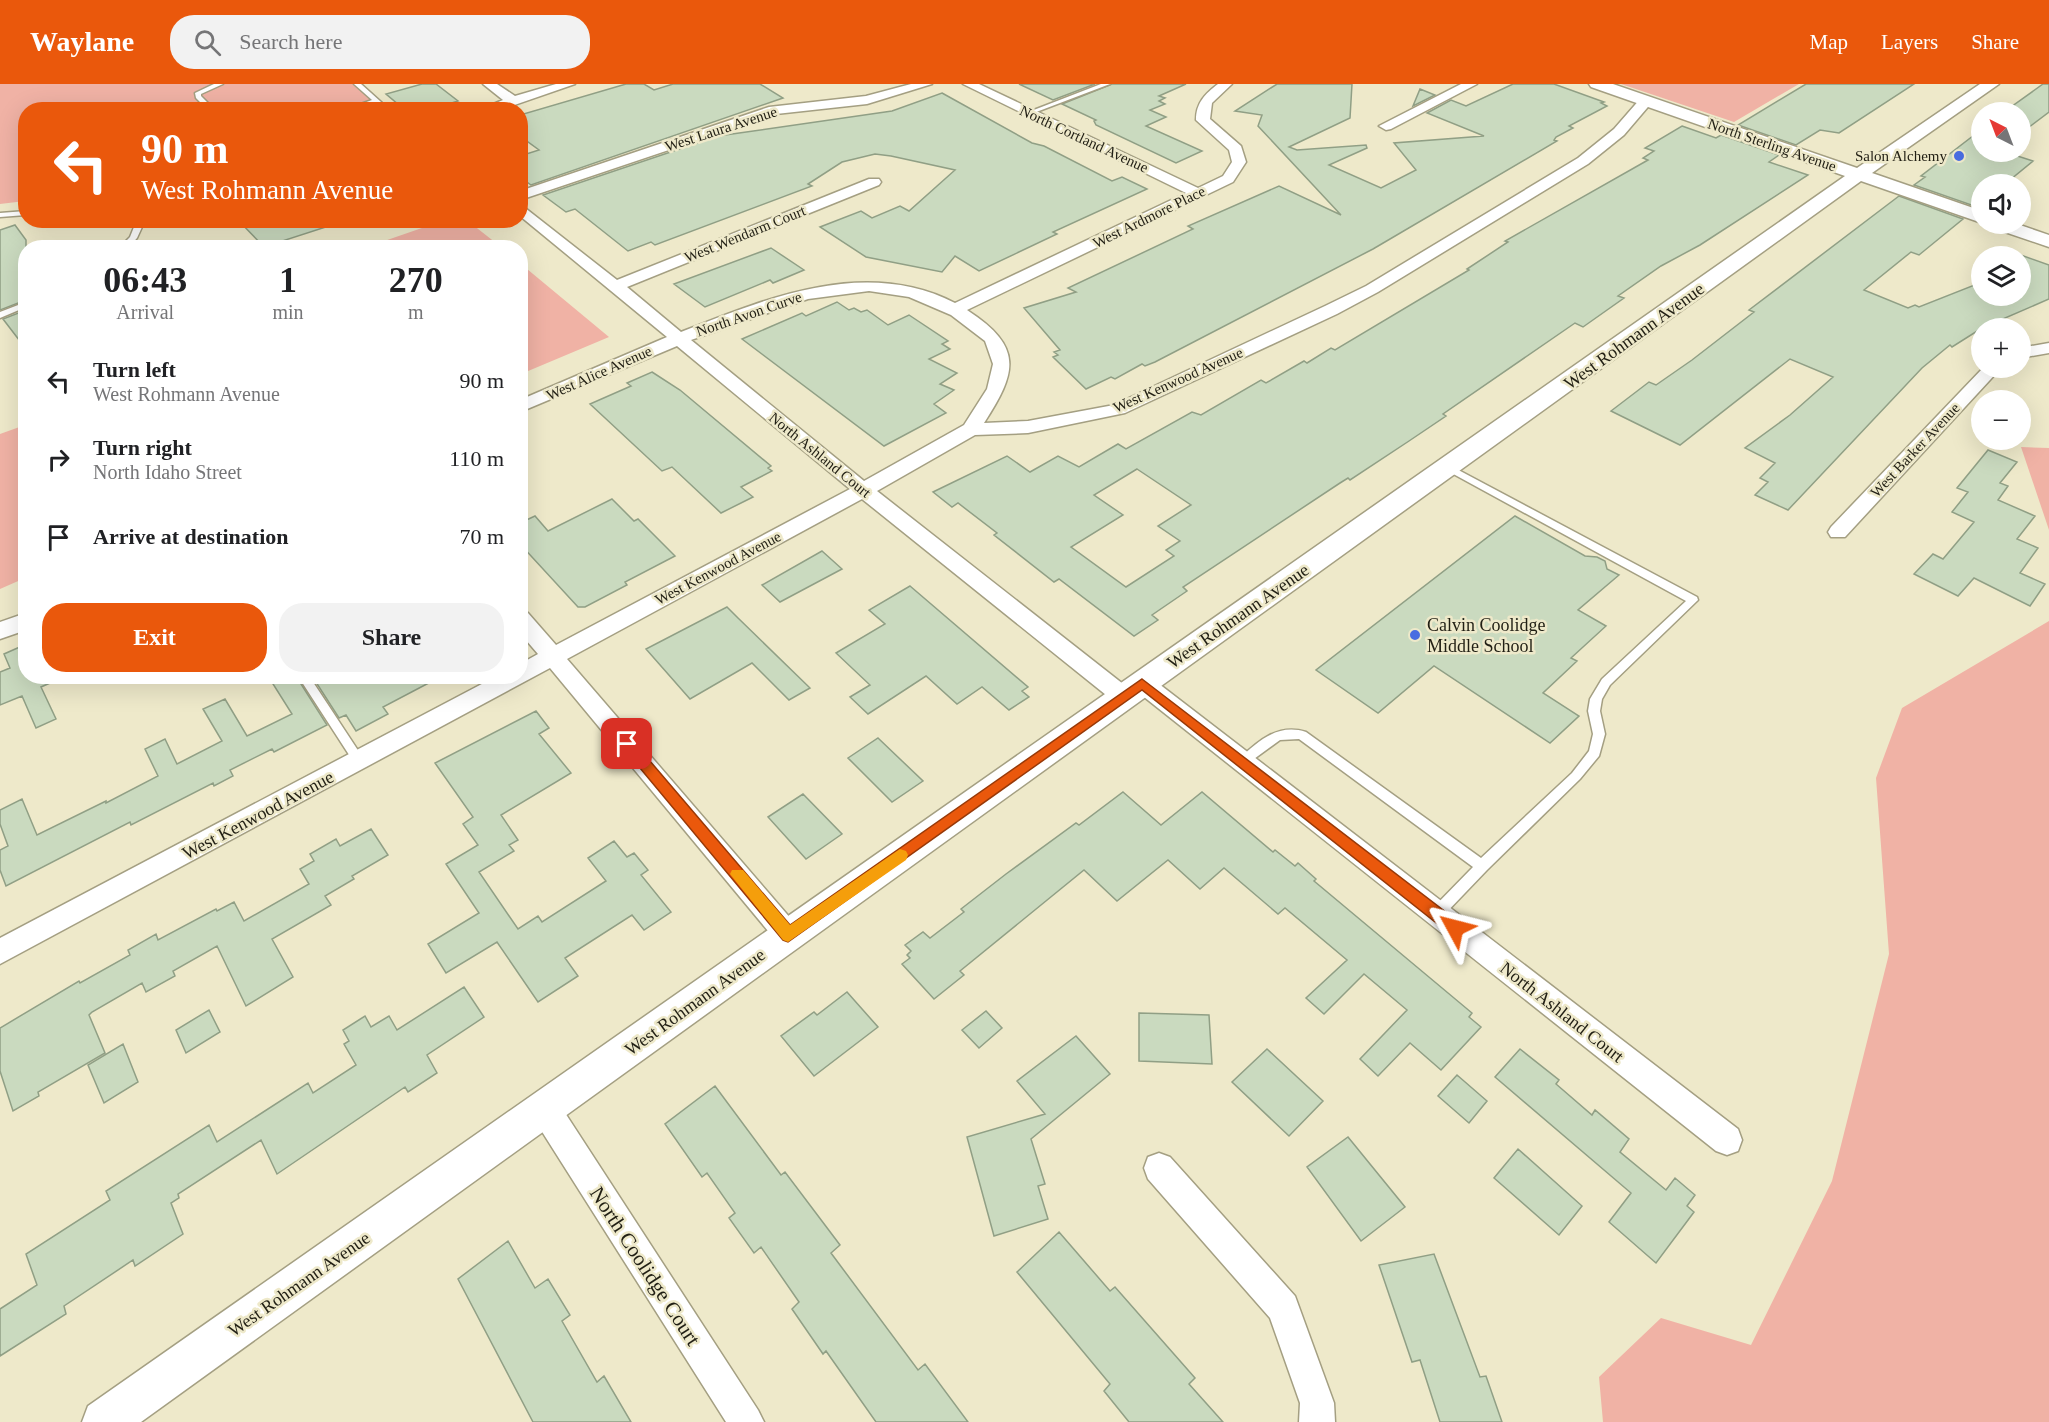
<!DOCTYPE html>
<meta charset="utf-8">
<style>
:root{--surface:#fff;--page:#f2f2f2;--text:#202124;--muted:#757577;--accent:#ea580c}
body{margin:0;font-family:"Times New Roman",serif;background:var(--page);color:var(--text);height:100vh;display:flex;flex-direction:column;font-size:22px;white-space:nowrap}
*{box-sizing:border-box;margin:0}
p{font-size:20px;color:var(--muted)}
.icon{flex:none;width:33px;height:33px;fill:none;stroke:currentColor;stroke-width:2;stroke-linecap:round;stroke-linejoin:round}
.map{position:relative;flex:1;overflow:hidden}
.drawer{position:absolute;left:18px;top:156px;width:510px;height:444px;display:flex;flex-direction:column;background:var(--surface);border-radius:24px;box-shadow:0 6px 24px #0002}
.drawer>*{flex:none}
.guide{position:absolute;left:18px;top:18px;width:510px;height:126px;border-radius:24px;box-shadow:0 6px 24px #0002;background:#ea580c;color:#fff;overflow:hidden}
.needle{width:39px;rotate:318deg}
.buttons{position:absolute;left:1971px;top:18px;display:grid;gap:12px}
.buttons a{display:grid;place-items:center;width:60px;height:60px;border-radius:50%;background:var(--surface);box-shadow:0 6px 24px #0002;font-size:30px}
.pin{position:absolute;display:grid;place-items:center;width:51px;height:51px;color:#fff;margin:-26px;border-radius:12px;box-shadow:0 3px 9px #0006}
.me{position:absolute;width:66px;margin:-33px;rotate:308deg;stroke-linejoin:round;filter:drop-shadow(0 0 4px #0008)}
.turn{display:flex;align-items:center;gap:21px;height:126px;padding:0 24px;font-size:27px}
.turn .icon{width:78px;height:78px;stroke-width:2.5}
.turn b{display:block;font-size:42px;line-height:51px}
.eta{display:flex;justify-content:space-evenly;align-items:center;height:102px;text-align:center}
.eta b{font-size:36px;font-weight:800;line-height:42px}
.primary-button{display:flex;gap:12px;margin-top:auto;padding:12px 24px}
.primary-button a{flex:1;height:69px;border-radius:24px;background:var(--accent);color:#fff;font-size:24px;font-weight:800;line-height:69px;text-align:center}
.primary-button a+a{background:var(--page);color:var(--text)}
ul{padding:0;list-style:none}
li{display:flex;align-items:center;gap:18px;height:78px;padding:0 24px}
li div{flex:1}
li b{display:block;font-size:22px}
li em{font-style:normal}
header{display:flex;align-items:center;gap:36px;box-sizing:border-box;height:84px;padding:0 30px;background:var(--accent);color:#fff}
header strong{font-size:28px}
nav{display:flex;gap:33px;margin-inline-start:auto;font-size:21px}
.search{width:420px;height:54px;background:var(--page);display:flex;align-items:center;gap:15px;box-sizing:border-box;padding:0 21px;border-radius:24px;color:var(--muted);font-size:22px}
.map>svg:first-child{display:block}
.green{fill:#f0b2a5}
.building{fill:#cadabf;stroke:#909f85;stroke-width:1.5;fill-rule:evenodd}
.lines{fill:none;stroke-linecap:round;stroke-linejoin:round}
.service-casing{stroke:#a49f82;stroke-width:3}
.minor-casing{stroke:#a49f82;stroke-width:3}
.tertiary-casing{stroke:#a49f82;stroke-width:3}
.service{fill:#fff;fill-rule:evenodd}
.minor{fill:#fff;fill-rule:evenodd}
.tertiary{fill:#fff;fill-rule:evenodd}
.route{fill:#ea580c;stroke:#983908;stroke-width:1.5}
.slow{fill:#f59e0b}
.poi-dot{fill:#496de1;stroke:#eee9ca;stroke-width:2}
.labels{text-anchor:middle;stroke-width:5;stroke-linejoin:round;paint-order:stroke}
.far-street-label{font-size:15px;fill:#211f14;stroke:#eee9ca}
.far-poi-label{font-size:15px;fill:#211f14;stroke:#eee9ca;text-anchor:end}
.street-label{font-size:18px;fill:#211f14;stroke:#eee9ca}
.poi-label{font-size:18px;fill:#211f14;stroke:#eee9ca;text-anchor:start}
.near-street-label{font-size:21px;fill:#211f14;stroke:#eee9ca}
</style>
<header>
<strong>Waylane</strong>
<div class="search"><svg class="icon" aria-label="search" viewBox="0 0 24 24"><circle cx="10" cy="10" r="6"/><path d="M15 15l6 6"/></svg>Search here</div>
<nav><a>Map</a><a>Layers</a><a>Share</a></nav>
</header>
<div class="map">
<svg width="2049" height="1338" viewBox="0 0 2049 1338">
<rect width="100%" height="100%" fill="#eee9ca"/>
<path class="green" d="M0,0h360l30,25 -364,1 -1,91 -25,3z
M1621,0h178l-65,38z
M445,136l23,1 33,26h-134z
M520,180h1l88,73 -88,37z
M25,341v153l-25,11v-155z
M2021,363l28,1v82z
M2049,537v801h-446l-4,-45 62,-59 90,27 81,-164 57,-227 -13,-176 26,-70z"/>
<path class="building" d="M422,0h14l22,17 -29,9h-24l-19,-16z
M626,0h18l10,6 19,-6h87l23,14 -252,87 -11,-8v-21l19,-6 -19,-14v-21z
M1019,0h76l-42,16z
M1112,0h74l-27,12 6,2 -6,3 6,3 -15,6 16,7 -20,9 56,25 -26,12 -80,-38 -2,-4 2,-1 -34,-16z
M1277,0h75l-2,34 -61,29 8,3 69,-5 1,3 -38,17 52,23 35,-18 -22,-27 90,-7 -57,-23 24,-13 15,6 47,-22h41l50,18 -3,1 6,3 -38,20 4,2 -17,9 -2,3 3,1 -184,108 -218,113 -10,4 -3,-2 -27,15 -4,-2 -25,12 -33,-32 5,-2 -4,-3 6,-2 -36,-42 52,-16 -8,-4 125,-59 -5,-3 91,-40 62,29 -83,-89 4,-11 -27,-4z
M1806,0h108l-75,49 -19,-3 -24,15 -58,-20z
M2043,0h6v28l-29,22v-22h-16z
M1420,5l15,6 -22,11z
M942,9l90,50 12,3 68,35 10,-4 25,12 -94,43 4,2 -78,37 -24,-15 -13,16 -76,-15 -46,-30 41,-16 11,7 28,-12 9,5 46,-41 -64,-14 -16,-2 -33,8 -34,22 4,2 -157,59 -4,-3 -23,9 -53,-42 -9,3 -23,-17 175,-59 174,-25z
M1682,42l34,12 5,-3 58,20 -10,7 39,13 -108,70 -39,21 -43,30 6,2 -41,29 -8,-4 -132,91 3,2 -37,25 -59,39 -2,-2 -8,5 -157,104 4,4 -35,24 6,5 -24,16 -75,-57 -5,3 -60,-47 3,-2 -39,-30 -6,4 -19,-15 74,-36 23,16 28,-16 21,11 39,-23 8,5 66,-37 9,3 60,-35 5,3 38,-22 3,2 24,-15 4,2 134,-80 -2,-1 41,-27 -3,-1 143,-81 -5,-2 11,-7 -9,-3zM1137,385l54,36 -33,21 22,15 -14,9 8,6 -48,31 -55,-40 52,-32 -29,-20z
M1982,45v23h23l28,9 -28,23h-23v20l-5,3 -63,-22 11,-8 -4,-1z
M1899,112l64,23 -44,36 -8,-3 -47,38 44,18 7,-3 4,2 63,-25v14h38v-40h-4l2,-2 31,11v34l-67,29 -30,19 -2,-2 -28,23 -134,142 -33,-15 13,-13 -8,-4 15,-15 -30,-15 45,-33 43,-38 -43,-18 -110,86 -69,-34 38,-29 7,3 36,-25 62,-48 -5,-2z
M238,136h93l1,5 -68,22z
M15,141l11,15v60l-26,10v-80z
M771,164l33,22 -31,13 -3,-3 -65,27 -31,-23z
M837,218l12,8 5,-2 7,4 6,-2 21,15 21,-10 39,26 -6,3 8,5 -21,10 28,14 -17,11 14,6 -20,14 12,9 -62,33 -142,-107 60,-26 4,3z
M26,226v39l-23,-30z
M652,288l28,18 91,76 -3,2 4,3 -31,16 12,10 -32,16 -49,-46 -10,4 -72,-67 41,-18 -4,-3z
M1988,366l29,12 -17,21 8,3 -10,14 37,16 -18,23 21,9 -18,25 25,11 -15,22 -56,-28 -16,18 -44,-22 19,-20 10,5 31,-37 -22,-10 16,-20 -11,-4z
M612,415l22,22 4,-2 37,37 -50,26 2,3 -42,22h-7l-58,-63v-21l15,-7 13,15z
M1515,432l70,40 12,1 8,4 2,8 12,6 -41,35 28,16 -35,32 6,3 -34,32 36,23 -29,27 -116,-77 -56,47 -62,-43z
M822,467l20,18 -62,33 -18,-17z
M910,502l118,101 -6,4 7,6 -20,13 -27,-23 -25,17 -31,-28 -58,38 -18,-17 20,-12 -34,-32 49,-29 -16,-14z
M727,523l11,11 72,70 -21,12 -37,-37 -62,36 -44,-50z
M22,562l4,7v23h40l-25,11 15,32 -20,9 -14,-32 -22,9v-33l10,-4 -6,-14z
M268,592h28l31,49 -53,27 -2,-3 -42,21 3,6 -19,10 -1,-3 -82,42 -1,-3 -124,64 -6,-16v-20l8,-4 -8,-22v-14l22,-11 15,36 69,-34v2l52,-27 -13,-27 20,-10 12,25 45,-23 -19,-32 22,-10 22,37 45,-22z
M312,592h130l-59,31 5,7 -32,17 -10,-16 -7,3z
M536,627l13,17 -10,6 32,39 -70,42 17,25 -9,5 5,6 -35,21 39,57 20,-13 4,6 64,-41 -18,-23 26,-17 13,16 7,-4 14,17 -7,5 30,37 -27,18 -12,-15 -67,43 13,18 -40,26 -41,-60 -51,31 -18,-29 51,-31 -33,-49 32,-19 -15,-21 10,-7 -38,-54z
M878,654l45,43 -31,21 -44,-44z
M1123,708l38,33 41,-33 71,60 2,-2 20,16 3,-3 18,16 -2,2 158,132 -3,4 12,10 -40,43 -31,-27 -32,33 -18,-17 47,-49 -43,-36 -40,40 -18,-16 41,-38 -62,-52 -7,6 -54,-46 -24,21 -32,-29 -51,41 -33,-31 -124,101 4,4 -30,24 -32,-35 8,-6 -3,-3 4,-4 -6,-6 18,-13 7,6 34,-26 -3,-3 45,-35 70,-51 3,2z
M803,710l39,40 -36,25 -38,-42z
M371,745l17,26 -36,21 2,3 -29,17 6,9 -59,34 21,38 -47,29 -29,-60 -44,25 2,5 -29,16 -4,-9 -50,29 -3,3 16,38 -67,39 1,4 -26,15 -13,-40v-43l79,-47 1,2 50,-28 -2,-5 28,-16 2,6 58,-31 1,2 17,-9 10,19 65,-37 -9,-15 14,-8 -4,-7 26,-15 4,7z
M464,903l20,30 -57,38 10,18 -29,19 -3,-5 -128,87 -16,-34 -83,54 1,4 -8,5 12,31 -48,32 -2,-6 -69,46 2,8 -66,42v-47l37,-24 -11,-31 84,-54 -4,-9 103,-66 8,17 91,-59 5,10 43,-28 -12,-21 5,-3 -6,-11 22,-14 6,11 18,-11 8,14z
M847,908l31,35 -64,49 -33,-40 33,-24 3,3z
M209,926l11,22 -34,21 -10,-23z
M986,927l16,17 -23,20 -17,-18z
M1139,929l70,2 3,49 -73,-3z
M1076,952l34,38 -79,65 14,45 -7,2 10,33 -54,17 -27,-99 78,-23 -28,-33z
M123,960l15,38 -34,21 -16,-38z
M1267,965l56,52 -34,35 -57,-54z
M1520,965l39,31 -3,4 36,31 3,-5 34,29 -9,13 46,38 9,-12 20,17 -8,11 7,6 -38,51 -47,-41 22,-29 -136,-116z
M1457,991l30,26 -18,22 -31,-27z
M715,1002l66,89 4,-3 55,73 -9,8 87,117 7,-6 43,58h-92l-50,-71 -3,3 -31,-45 7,-7 -38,-55 -7,6 -25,-35 6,-5 -28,-40 -5,4 -37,-53z
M1348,1053l57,70 -44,34 -54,-74z
M1518,1065l64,57 -23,29 -65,-57z
M1059,1148l51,59 5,-4 80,91 -6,6 34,38h-94l-25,-31 6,-7 -93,-112z
M508,1157l27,47 13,-9 22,36 -8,6 35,61 7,-6 27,46h-98l-75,-143z
M1434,1170l46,123 6,-1 16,46h-62l-20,-62 -8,2 -33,-97z"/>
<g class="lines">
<defs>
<path id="service" d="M214,0h9l-22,10v2l14,14h-7l-12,-12 -1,-5z
M354,0h7l29,26h-8l-7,-7 -20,7h-11l28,-10z
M1101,0h9l-79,30 -5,-1z
M26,127v4l-26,2v-4z
M131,136h8l3,7 -5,11 -9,10h-9l11,-11 4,-10z
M26,218v5l-26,11v-6z
M1449,381l248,132 1,3 -88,85 -8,14 -2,12 5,23 -6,22 -19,23 -93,91 -46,48 -5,2 -5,-2 -2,-4 2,-4 42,-43 -174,-128 -19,1 -37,27 -4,-2 -2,-3 2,-3c19,-18 39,-36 67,-27l175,126 91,-85 17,-22 4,-17 -5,-23 2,-12 12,-20 84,-78 -240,-131 -2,-2z
M298,592h11l54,82 2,3 -2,3h-8z"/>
<path id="minor" d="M483,0h14l18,12 41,-12h19l-75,26h-21l24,-10z
M911,0h21l-65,20 -91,10 -256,86v-9l249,-84 97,-11z
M963,0h16l219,104 25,-12 9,-14 -3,-12 -33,-30c0,-17 9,-26 22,-36h14l-20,19 -2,16 31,27 5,16 -13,20 -266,128c57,37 50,62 17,113l44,-2 86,-16 211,-99 41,-20 212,-128 36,-29 27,-31 5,-1 7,4 -29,34 -36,29 -210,128 -41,22 -212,99 -97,20 -53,2 -98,56 255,200 4,6 -4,6 -8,3 -8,-3 -254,-204 -295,160 231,268 4,8 -4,8 -10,4 -10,-4 -228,-275 -550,296v-26l497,-262h23v-12l18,-10 -18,-21v-23l8,3 28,32 294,-156 -173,-143 -157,66v-12l147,-63 -147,-121v-12l97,76 252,-101h10l2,3 -2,3 -252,102 54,45c86,-34 185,-75 274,-29l231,-110zM869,207l40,6 42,18 34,26 8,23 -6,25 -23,36 -100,56 -173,-141 117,-41z
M1461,0h16l-86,45 -5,1 -7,-4z
M2049,259v10l-29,5v-10z
M1983,284h18l-156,169h-14l-3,-5 3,-5z
M26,529v17l-26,9v-17z
M1142,590l8,3 588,452 4,11 -4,11 -11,4 -11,-4 -582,-462 -3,-6 3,-6z
M545,1010l11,5 202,311 6,12h-38l-192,-303 -4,-10 4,-10z
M1159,1069l11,4 125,139 39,107 1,19h-36l1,-19 -30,-85 -122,-139 -4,-11 4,-11z"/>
<path id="tertiary" d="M1589,0h24l244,84 123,-84h19l-127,89 110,38v12l-121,-42 -1720,1241h-59l6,-16 1757,-1230 -254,-89z
M1991,140h26l32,11v12l-56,-19z"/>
</defs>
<use href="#service" class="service-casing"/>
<use href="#minor" class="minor-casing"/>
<use href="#tertiary" class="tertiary-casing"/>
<use href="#service" class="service"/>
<use href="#minor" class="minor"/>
<use href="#tertiary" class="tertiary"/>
</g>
<path class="route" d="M1142,595l318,244 2,5 -2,5h-11l-307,-243 -354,252 -5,-2 -163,-196 7,-6 5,2 158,185z"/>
<path class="slow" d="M900,765l6,2 2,4 -2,5 -118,82 -5,-2 -53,-66 2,-4h11l47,55z"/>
<g class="poi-dot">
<circle cx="1959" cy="72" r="6"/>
<circle cx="1415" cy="551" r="6"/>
</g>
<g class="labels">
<g class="far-street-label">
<text transform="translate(721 45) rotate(-18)" y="5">West Laura Avenue</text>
<text transform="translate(1084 55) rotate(25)" y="5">North Cortland Avenue</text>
<text transform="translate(1772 61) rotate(19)" y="5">North Sterling Avenue</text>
<text transform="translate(1149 133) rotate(-26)" y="5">West Ardmore Place</text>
<text transform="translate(745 150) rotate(-22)" y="5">West Wendarm Court</text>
<text transform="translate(749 230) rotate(-19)" y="5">North Avon Curve</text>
<text transform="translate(599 289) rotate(-24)" y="5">West Alice Avenue</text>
<text transform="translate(1178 296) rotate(-24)" y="5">West Kenwood Avenue</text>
<text transform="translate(1915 366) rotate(-47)" y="5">West Barker Avenue</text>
<text transform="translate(820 371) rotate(39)" y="5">North Ashland Court</text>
<text transform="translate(718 484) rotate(-28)" y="5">West Kenwood Avenue</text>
</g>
<g class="far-poi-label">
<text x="1947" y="77">Salon Alchemy</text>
</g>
<g class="street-label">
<text transform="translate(1634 252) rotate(-36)" y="6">West Rohmann Avenue</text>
<text transform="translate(1238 532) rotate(-35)" y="6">West Rohmann Avenue</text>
<text transform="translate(258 731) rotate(-28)" y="6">West Kenwood Avenue</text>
<text transform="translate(695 918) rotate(-36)" y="6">West Rohmann Avenue</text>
<text transform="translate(1562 928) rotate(38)" y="6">North Ashland Court</text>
<text transform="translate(299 1200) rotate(-35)" y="6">West Rohmann Avenue</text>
</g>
<g class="poi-label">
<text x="1427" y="547">Calvin Coolidge<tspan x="1427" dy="21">Middle School</tspan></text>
</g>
<g class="near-street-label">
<text transform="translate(645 1182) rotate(57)" y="7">North Coolidge Court</text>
</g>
</g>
</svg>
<div class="buttons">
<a><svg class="needle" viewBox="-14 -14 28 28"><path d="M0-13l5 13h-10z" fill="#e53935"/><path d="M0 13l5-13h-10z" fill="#757577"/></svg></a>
<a><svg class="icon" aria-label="sound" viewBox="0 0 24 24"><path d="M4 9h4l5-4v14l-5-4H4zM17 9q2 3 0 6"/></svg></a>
<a><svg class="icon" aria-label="layers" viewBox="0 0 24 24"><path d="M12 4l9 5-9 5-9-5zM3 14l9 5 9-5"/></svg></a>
<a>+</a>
<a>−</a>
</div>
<div class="pin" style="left:627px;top:660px;background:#d93025"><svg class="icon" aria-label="arrive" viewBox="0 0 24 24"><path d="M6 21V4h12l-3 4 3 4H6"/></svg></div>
<svg class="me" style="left:1455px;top:844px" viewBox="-20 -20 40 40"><path d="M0-17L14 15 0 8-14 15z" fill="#ea580c" stroke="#fff" stroke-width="4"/></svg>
<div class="guide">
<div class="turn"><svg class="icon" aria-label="left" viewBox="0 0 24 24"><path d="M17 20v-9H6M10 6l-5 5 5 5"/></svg><div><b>90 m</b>West Rohmann Avenue</div></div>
</div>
<section class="drawer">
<div class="eta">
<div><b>06:43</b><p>Arrival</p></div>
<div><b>1</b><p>min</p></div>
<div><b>270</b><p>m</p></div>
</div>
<ul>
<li><svg class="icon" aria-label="left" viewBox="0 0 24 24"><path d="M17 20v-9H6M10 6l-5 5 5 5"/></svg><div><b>Turn left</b><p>West Rohmann Avenue</p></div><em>90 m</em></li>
<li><svg class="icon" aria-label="right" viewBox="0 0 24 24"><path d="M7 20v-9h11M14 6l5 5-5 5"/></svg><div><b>Turn right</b><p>North Idaho Street</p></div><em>110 m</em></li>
<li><svg class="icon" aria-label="arrive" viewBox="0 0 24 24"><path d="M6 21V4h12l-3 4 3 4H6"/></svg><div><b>Arrive at destination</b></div><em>70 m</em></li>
</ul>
<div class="primary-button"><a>Exit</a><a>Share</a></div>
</section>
</div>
